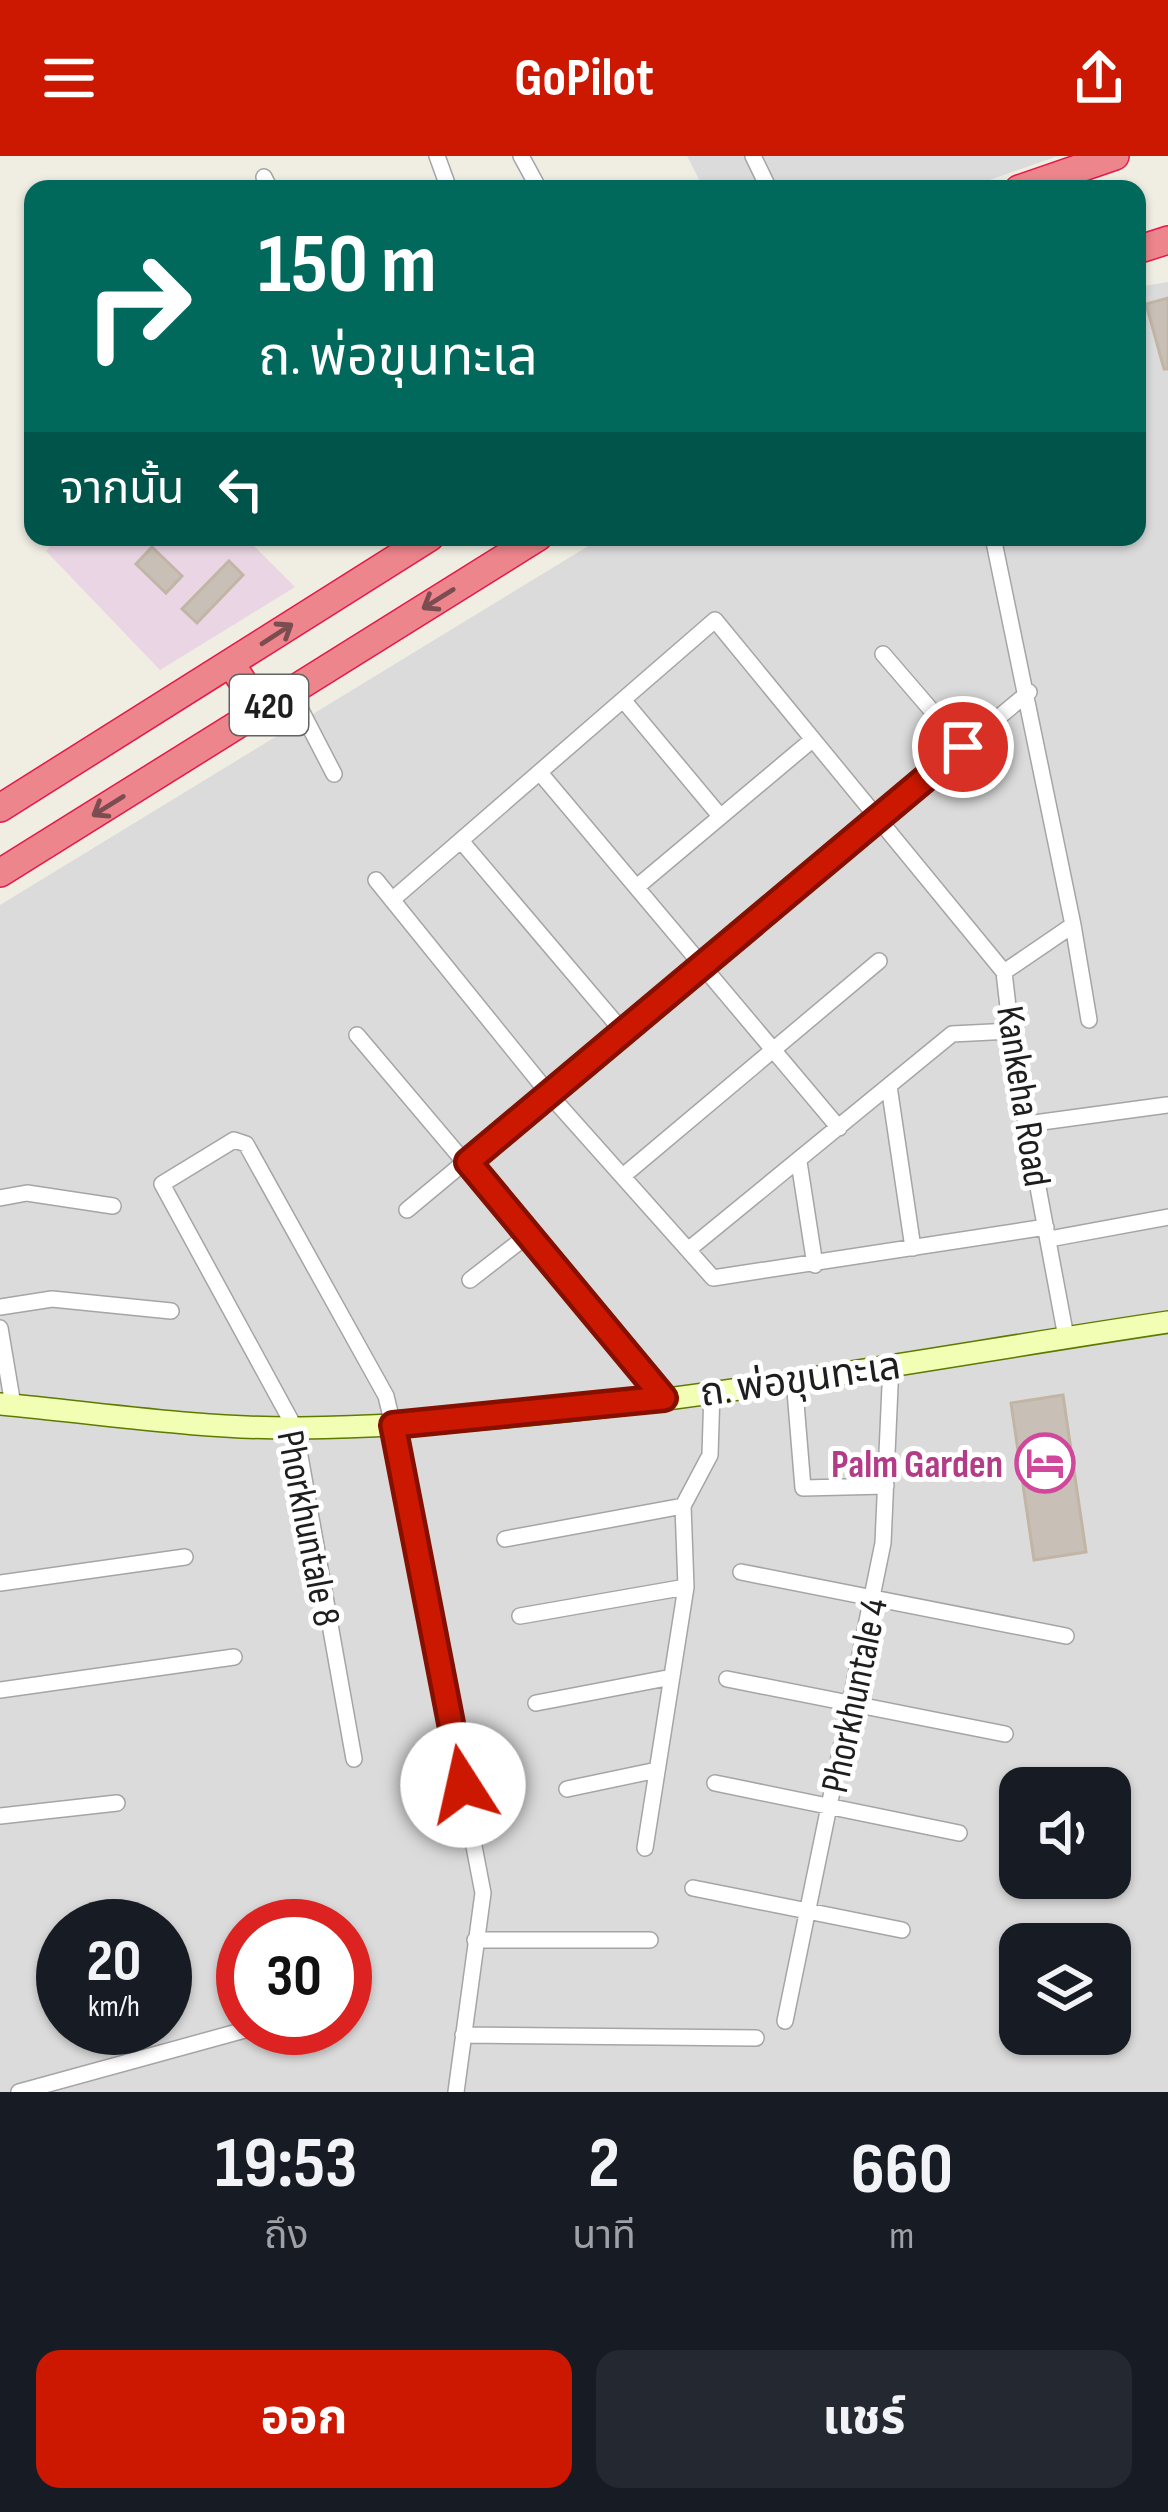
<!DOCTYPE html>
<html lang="th">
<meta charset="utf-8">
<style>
:root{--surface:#171b24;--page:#242831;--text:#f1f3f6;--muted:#9ea1a6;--accent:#cc1800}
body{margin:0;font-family:"Sofia Sans Condensed","Noto Sans Thai",sans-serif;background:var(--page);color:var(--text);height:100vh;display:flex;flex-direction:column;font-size:45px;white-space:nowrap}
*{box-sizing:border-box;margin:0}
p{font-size:39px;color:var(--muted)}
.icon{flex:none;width:66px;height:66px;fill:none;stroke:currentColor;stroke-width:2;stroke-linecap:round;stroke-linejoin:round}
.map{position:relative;height:1936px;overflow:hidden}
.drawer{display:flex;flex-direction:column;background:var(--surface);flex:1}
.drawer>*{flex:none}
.top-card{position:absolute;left:24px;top:24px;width:1122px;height:366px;border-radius:24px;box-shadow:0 3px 9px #0004;background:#00695c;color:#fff;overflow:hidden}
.tools{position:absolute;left:999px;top:1611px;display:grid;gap:24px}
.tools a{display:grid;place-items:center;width:132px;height:132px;border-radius:24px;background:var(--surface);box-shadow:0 3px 9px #0004;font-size:60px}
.speed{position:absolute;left:36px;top:1743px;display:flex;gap:24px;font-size:60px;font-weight:700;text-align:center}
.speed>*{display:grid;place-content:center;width:156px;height:156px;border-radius:50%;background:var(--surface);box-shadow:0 3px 9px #0004;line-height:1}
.speed small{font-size:30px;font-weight:400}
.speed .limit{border:18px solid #d22;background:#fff;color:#111}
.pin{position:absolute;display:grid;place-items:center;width:102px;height:102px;color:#fff;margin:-51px;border:6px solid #fff;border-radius:50%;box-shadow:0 3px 12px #0007}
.me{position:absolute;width:132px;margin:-66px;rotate:350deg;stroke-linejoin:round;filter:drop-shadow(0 0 9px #0008)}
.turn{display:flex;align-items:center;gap:42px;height:252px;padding:0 36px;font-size:54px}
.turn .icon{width:156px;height:156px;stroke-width:2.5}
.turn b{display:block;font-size:84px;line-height:102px}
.then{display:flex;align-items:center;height:114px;padding:0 36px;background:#0003;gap:24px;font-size:45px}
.eta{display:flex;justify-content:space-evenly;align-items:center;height:204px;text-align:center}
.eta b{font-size:72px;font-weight:700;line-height:84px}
.button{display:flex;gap:24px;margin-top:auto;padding:24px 36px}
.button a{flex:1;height:138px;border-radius:24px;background:var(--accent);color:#fff;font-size:48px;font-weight:700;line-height:138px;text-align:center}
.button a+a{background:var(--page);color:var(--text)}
header{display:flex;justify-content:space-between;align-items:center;height:156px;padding:0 36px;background:var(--accent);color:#fff;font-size:54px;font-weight:700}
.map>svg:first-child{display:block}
.residential{fill:#dcdbdb;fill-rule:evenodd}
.industrial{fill:#e9d5e3}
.building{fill:#c8c0b6;stroke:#c2b5a5;stroke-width:3}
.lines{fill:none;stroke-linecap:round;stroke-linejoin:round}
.street-casing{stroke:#a5a5a5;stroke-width:18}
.secondary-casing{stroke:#5e7a00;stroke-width:24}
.highway-casing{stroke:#e61846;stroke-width:30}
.street{stroke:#fff;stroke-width:15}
.secondary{stroke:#f1feb3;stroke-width:21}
.highway{stroke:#ed858c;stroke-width:27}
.oneway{stroke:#7b4c50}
.route-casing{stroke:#851000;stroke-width:30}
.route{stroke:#cc1800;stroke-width:21}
.labels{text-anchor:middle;stroke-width:10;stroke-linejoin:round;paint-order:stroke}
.shield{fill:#fff;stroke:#626262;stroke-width:3}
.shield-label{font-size:36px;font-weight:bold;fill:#1e1e1e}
.street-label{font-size:39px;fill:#1e1e1e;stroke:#fff}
.hotel-label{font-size:39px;font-weight:bold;fill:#b23c85;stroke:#fff;text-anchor:end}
</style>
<header><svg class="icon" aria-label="menu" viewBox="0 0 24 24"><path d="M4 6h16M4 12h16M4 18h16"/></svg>GoPilot<svg class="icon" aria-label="share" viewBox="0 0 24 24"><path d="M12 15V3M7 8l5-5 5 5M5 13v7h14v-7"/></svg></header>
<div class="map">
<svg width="1168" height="1936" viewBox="0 0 1168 1936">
<rect width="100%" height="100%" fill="#f0ede3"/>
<path class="residential" d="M687,0h371l-94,33h-260z
M1168,126v1810h-1168v-1187l603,-368h534v-250zM1020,1632h90v90h-90zM63,1770h102v102h-102zM243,1770h102v102h-102zM1020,1788h90v90h-90z"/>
<path class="industrial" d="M58,381h187l50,50 -135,83 -114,-119z"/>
<path class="building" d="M1168,142v71h-4l-18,-65z
M152,391l30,29 -16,17 -30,-29z
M229,405l14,14 -46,48 -15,-14z
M1063,1239l23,157 -52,8 -23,-157z"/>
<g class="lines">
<defs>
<path id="street" d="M437,0l12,33
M521,0l18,33
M753,0l16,33
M264,21l6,12
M993,381l80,388 -69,47
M883,498l80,93
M291,535l43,83
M624,545l96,115
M541,618l298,354
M462,686l162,191
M376,724l173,214 164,184 333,-51
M638,730l174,-146
M392,744l323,-280 289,352 10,87 52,278
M1073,769l16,95
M357,879l307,363
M889,930l24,162
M1027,968l140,-19
M799,1006l16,103
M623,1020l256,-215
M0,1042l27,-5 86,13
M407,1054l622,-518
M1049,1083l119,-22
M688,1094l264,-216 59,-3
M470,1124l58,-45
M0,1151l52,-8 119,12
M0,1172l13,77
M794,1223l9,109 83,-2
M505,1383l178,-33
M741,1416l325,64
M0,1427l185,-26
M520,1460l166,-29
M727,1523l278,55
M0,1534l234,-33
M536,1547l136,-26
M354,1603l-59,-331 -133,-244 72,-44 12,4 140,252 7,29 90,468 -27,199
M715,1627l244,50
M567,1633l90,-19
M0,1660l117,-13
M645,1692l41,-261 -3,-81 27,-51 2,-64
M693,1732l209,42
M475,1784h175
M345,1846l15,-4
M785,1865l98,-478 8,-179
M463,1879l293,3
M19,1936l233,-64"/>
<path id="secondary" d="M0,1248c99,9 200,25 300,24 291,-4 581,-63 868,-106"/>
<path id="highway" d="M1019,33l96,-33
M1137,94l31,-10
M231,508l30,46
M0,652l430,-271
M0,717l538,-336"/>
</defs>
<use href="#street" class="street-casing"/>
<use href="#secondary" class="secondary-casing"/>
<use href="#highway" class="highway-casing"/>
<use href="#street" class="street"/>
<use href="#secondary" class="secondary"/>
<use href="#highway" class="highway"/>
</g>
<defs><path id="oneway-shaft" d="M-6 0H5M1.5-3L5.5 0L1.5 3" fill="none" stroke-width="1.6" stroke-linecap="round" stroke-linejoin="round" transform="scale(3)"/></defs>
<g class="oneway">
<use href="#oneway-shaft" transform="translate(438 443) rotate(148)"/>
<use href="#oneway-shaft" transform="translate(277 478) rotate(-33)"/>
<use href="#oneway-shaft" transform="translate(108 650) rotate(148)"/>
</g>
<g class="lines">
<defs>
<path id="route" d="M463,1629l-70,-360 271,-27 -196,-236 495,-415"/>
</defs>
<use href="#route" class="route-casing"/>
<use href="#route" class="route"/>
</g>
<defs>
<symbol id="hotel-ring" viewBox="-11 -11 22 22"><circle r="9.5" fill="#fff" stroke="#d1479c" stroke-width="1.5"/><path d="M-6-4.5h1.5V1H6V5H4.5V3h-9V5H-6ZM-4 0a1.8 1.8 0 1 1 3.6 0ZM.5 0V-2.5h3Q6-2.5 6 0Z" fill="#d1479c"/></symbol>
</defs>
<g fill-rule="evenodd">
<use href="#hotel-ring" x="1012" y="1274" width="66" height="66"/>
</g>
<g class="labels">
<rect class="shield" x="230" y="519" width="78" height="60" rx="9"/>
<g class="shield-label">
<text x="269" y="562">420</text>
</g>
<g class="street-label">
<text transform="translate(1025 940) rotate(81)" y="14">Kankeha Road</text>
<text transform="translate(800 1222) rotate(-8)" y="14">ถ. พ่อขุนทะเล</text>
<text transform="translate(310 1372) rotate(79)" y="14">Phorkhuntale 8</text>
<text transform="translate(853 1539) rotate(-78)" y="14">Phorkhuntale 4</text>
</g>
<g class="hotel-label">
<text x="1003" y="1321">Palm Garden</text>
</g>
</g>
</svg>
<div class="tools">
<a><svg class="icon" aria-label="sound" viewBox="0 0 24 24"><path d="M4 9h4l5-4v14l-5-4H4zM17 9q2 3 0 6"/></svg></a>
<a><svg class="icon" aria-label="layers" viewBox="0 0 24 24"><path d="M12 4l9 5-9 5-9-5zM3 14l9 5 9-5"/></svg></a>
</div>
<div class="speed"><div>20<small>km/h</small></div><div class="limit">30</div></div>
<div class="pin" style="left:963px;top:591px;background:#d93025"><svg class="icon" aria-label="arrive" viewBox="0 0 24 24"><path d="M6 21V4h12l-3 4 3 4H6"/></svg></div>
<svg class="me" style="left:463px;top:1629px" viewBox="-20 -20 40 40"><circle r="19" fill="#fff"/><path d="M0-13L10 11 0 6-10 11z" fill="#cc1800"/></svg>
<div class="top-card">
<div class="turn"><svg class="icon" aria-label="right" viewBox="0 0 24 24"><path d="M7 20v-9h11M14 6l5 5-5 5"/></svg><div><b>150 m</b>ถ. พ่อขุนทะเล</div></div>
<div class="then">จากนั้น<svg class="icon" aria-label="left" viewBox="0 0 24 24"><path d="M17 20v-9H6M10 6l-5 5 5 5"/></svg></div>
</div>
</div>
<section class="drawer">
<div class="eta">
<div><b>19:53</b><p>ถึง</p></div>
<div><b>2</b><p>นาที</p></div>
<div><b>660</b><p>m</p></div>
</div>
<div class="button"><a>ออก</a><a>แชร์</a></div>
</section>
